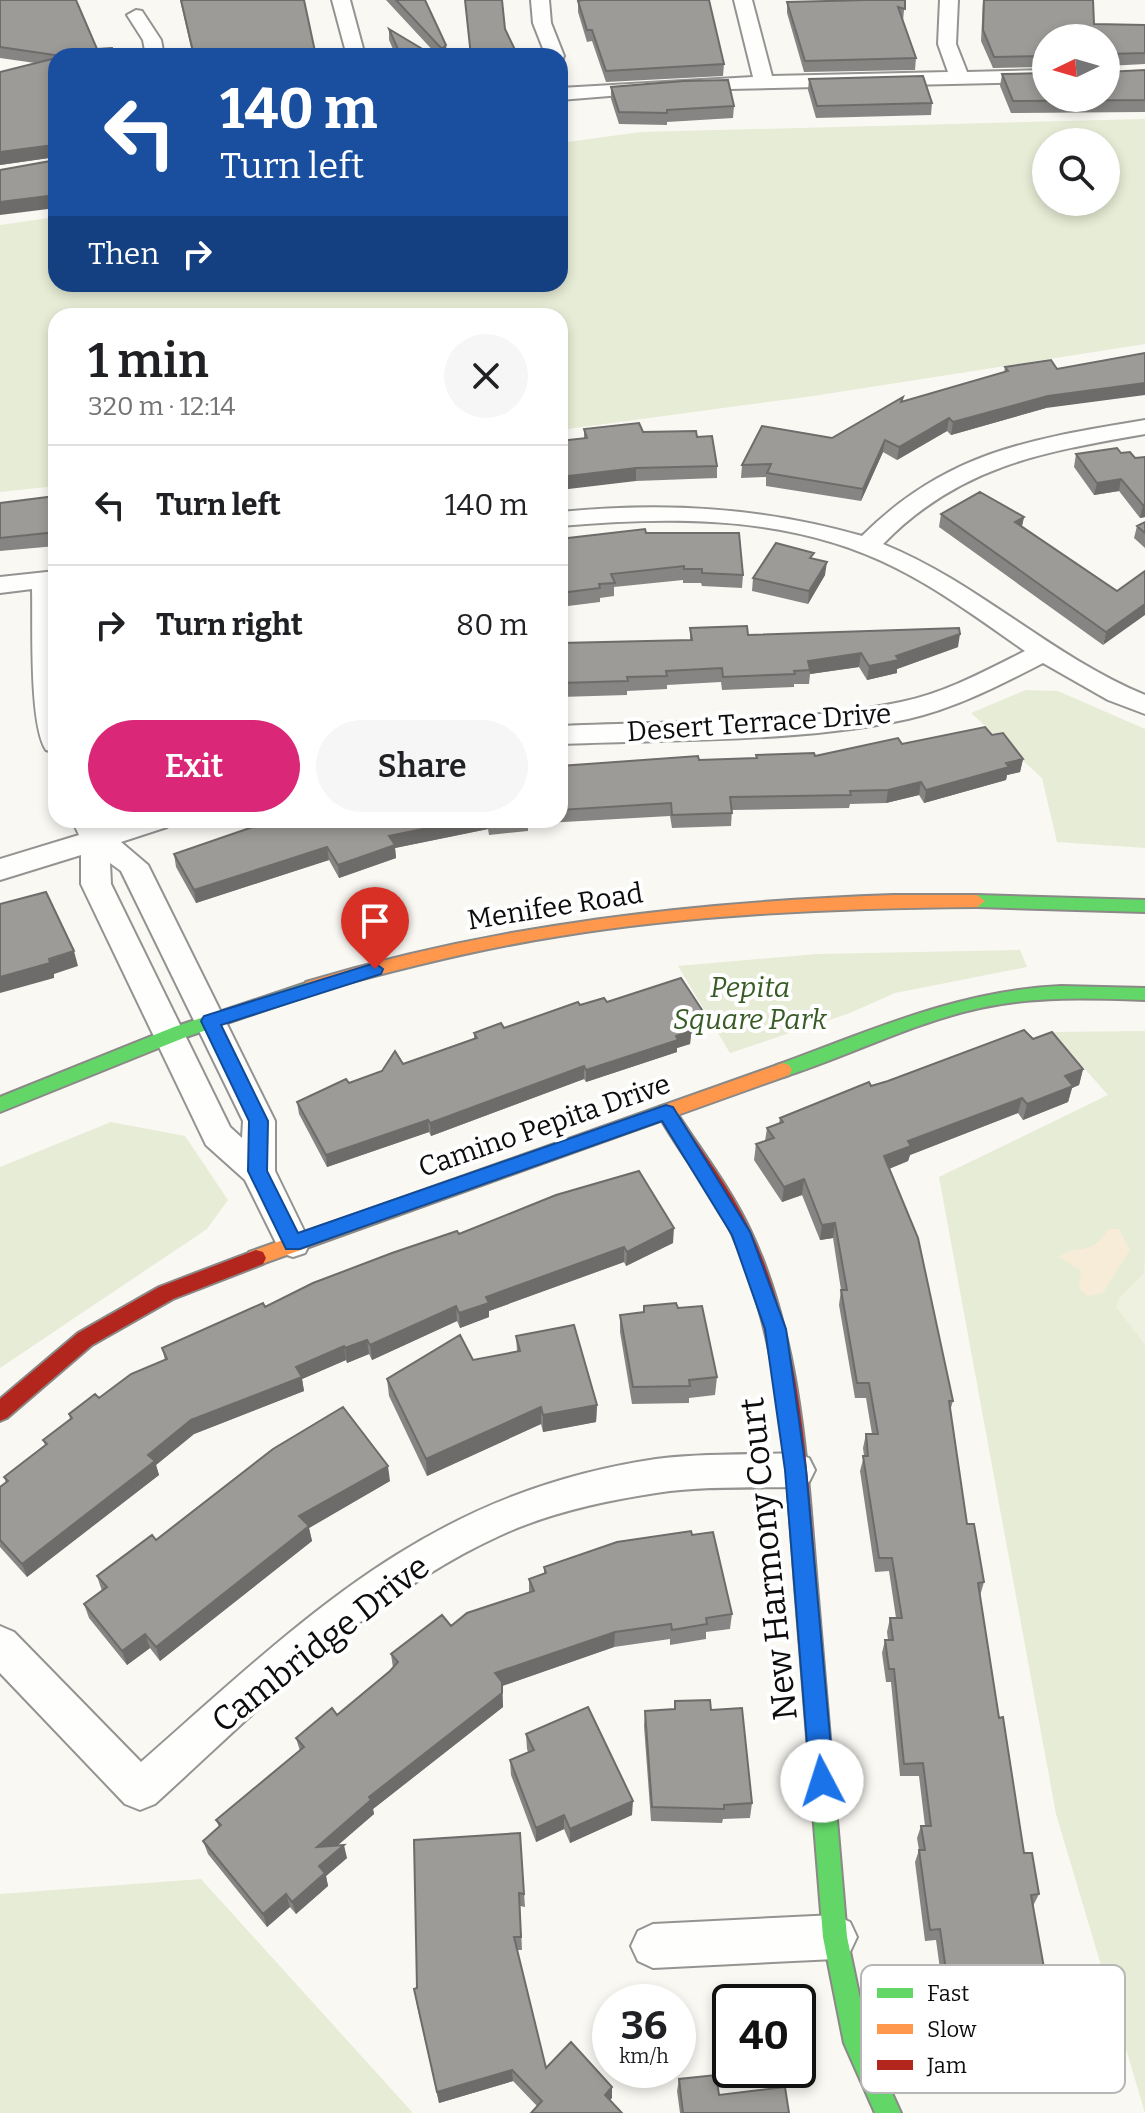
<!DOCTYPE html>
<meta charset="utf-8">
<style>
:root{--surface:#fff;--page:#f6f6f6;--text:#202124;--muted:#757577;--line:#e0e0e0;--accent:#db2777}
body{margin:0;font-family:Bitter,serif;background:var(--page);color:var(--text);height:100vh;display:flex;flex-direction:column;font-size:30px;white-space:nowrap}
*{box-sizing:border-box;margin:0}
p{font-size:26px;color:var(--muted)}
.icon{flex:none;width:44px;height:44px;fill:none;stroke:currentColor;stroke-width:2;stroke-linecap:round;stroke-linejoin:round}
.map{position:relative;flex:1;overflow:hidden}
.panel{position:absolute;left:48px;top:308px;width:520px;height:520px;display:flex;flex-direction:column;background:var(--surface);border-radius:24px;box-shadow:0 4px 12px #0003}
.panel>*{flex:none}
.banner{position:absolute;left:48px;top:48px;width:520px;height:244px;border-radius:24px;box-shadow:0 4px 12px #0003;background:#1a4fa0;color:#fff;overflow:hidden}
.needle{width:52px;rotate:265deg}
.buttons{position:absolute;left:1032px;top:24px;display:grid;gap:16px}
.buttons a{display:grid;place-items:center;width:88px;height:88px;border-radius:50%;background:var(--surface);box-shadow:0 4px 12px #0003;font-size:40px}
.speed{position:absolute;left:592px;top:1984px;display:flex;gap:16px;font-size:40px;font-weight:700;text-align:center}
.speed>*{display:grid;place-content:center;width:104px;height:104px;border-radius:50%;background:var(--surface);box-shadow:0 4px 12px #0003;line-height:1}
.speed small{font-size:20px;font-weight:400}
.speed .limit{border:4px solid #111;border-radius:12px;background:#fff;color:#111}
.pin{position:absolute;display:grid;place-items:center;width:68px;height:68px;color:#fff;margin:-82px -34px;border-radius:50% 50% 50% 0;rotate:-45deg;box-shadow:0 0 8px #0007}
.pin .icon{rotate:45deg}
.me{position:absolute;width:88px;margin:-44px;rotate:355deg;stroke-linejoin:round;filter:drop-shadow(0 0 6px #0008)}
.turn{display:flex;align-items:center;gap:28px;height:168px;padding:0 40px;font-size:36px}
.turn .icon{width:104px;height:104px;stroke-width:2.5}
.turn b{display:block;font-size:56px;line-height:68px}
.then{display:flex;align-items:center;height:76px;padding:0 40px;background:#0003;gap:16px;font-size:30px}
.round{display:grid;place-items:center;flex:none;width:84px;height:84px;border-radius:42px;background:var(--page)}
.headline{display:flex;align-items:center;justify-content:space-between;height:136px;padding:0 40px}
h1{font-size:48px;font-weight:600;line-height:60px}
.button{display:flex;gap:16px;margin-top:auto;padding:16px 40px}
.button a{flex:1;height:92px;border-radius:48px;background:var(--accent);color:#fff;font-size:32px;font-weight:600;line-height:92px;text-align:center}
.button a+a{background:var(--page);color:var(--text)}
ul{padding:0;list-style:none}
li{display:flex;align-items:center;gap:24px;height:120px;padding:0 40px;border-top:2px solid var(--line)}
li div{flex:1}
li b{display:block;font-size:30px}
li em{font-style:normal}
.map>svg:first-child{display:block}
.green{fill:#e6ecd5;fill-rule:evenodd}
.sand{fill:#f6ecd8}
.pitch{fill:#eef1df}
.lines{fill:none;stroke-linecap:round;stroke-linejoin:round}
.street-casing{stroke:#949391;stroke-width:4}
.fast-casing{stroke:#8a8987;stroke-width:4}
.slow-casing{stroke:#8a8987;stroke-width:4}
.jam-casing{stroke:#8a8987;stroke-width:4}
.street{fill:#fefefd;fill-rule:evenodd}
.fast{fill:#63d668;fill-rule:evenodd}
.slow{fill:#ff974d;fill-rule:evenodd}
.jam{fill:#b3261e;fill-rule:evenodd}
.wall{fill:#878583}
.shaded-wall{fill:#6e6c6a}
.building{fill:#9d9b98;stroke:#6e6c6a;stroke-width:2}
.route{fill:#1a73e8;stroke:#114b97;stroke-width:2}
.labels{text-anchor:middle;stroke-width:8;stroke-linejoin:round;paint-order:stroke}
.street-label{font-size:28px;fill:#0d0d0d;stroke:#fff}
.park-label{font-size:28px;font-style:italic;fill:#385c26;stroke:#fff}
.near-street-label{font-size:34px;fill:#0d0d0d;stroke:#fff}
.key{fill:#fff;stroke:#b6b6b6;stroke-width:2}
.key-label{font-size:22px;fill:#0d0d0d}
</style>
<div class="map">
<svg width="1145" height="2113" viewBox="0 0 1145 2113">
<rect width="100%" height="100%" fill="#faf8f3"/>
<path class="green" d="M1145,119v225l-332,52 -253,34v-114h-504v170l-56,6v-267l56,-8v67h504v-141l81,-11zM1046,142h60v60h-60z
M1026,690l32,1 87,38v119l-88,-6 -15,-64 -71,-65z
M1020,950l7,17 -132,26 -45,20 -120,40 -52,-87 139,-12z
M1145,1031v1082l-89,-299 -117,-637 169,-82 -56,-63z
M111,1122l74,14 43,64 -21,29 -207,139v-201z
M201,1879l212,234h-413v-219z"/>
<path class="sand" d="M1108,1229h11l11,21 -27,43 -15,3 -9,-7 2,-18 -22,-14c21,-15 32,1 49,-28z"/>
<path class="pitch" d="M1145,1250v95l-29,-38 3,-9 25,-25z"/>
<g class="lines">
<defs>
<path id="street" d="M332,0h18l15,56h-18z
M531,0h18l2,23 13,33 -2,4 -2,-4h-14l-13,-33z
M734,0h18l20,76 176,-4 -10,-28 2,-44h18l-2,44 11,28 79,-2v12l-363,8 -123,10v-12l193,-11z
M136,10l6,1 19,29 3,16h-18l-3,-16 -16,-25z
M1145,420v14c-103,18 -186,32 -262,110 94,38 168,112 262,151v19l-37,-14 -65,-37c-43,22 -87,45 -135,56 -109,24 -236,20 -348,25v-18c108,-5 236,-2 341,-24 44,-9 84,-31 124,-51 -42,-29 -83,-60 -129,-83 -103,-53 -223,-52 -336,-42v-14c104,-10 201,-5 302,24 85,-85 170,-97 283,-116z
M56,571v182l-10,-3c-17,-26 -13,-125 -14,-161l-32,4v-16z
M72,820h28l4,7 21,-7h46l-4,7 -46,15 27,23 127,256v50l35,72 -5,10 -12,4 -12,-4 -36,-73 -39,-35 -125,-261v-29l-81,25v-21l79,-24zM110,863l11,8 122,250 -1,17 -12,-11 -119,-243z
M796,1453l13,5 6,12 -6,12 -13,5c-46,1 -93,-1 -140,6 -53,8 -108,20 -157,43 -133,61 -238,172 -344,268l-15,6 -15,-6 -125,-131v-47l14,6 127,130c165,-145 287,-269 515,-303 46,-6 93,-4 140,-6z
M835,1915l15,7 7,15 -7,15 -15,7 -182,9 -15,-7 -7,-15 7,-15 15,-7z"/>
<path id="fast" d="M977,895l168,5v12l-168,-5 -8,-6z
M312,981l6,1 3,5 -3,5 -132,45 -186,75v-15l174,-70z
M1061,986l84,2v12c-55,-2 -111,-4 -165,8 -68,15 -131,48 -197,69l-6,-2 -3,-5 3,-5c93,-34 183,-75 284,-79z
M806,1576l8,3 3,7 30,351 22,105 32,71h-26l-31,-70 -21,-106 -28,-351 3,-7z"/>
<path id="slow" d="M893,895h84l8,6 -8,6c-140,1 -279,7 -417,29 -84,13 -166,34 -248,57l-9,-6 3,-5c192,-58 388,-80 587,-87z
M783,1063l6,2 3,5 -3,5 -533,191 -7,-2 -3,-6 3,-6z"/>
<path id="jam" d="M666,1105l7,2c26,41 57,80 78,125 51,110 56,235 66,354l-3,7 -8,3 -8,-3 -3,-7c-9,-119 -13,-244 -64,-354 -20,-43 -52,-79 -74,-120l2,-5z
M256,1250l7,2 3,6 -3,6 -90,35 -81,46 -85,73 -7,3v-22l78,-66 81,-46z"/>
</defs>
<use href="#street" class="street-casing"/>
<use href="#fast" class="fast-casing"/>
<use href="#slow" class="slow-casing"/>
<use href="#jam" class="jam-casing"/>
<use href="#street" class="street"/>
<use href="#fast" class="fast"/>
<use href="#slow" class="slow"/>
<use href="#jam" class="jam"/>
</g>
<path class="wall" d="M0,0l97,49 17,7h-58v103v-2l-56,8v-93l35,-9 -35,-5z
M180,0h124l12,56h-123z
M386,0h39l21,45 1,11h-9z
M905,0l-2,21 13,37 -1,12 -111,2 -17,-59v-11z
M983,0l111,24 51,1v39l-38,2 -1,6 39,-2v42l-134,1 -11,-27 2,-12 104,24 -60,-60v29l-53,1 -12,-27z
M578,1l146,63 -1,12 -117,6 -14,-41 -5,1 -9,-30z
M389,29l45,27h-38l-7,-16z
M809,79l123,24 -1,12 -115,3 -8,-28z
M611,87l123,19 -1,12 -66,4v3l-48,-1 -8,-25z
M1005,367l41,41 -95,27 -4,-4 -50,29 -14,-8 -22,49 -95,-15v-9l-25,1 1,-13 90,-27 71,-41 -1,5 102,-29z
M584,429l113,8 20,29v12l-81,3 -52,-43z
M1121,453l14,5 10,-1v60l-5,1 -21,-27 -25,4 -20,-28 2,-13z
M56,496v50l-56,5v-48z
M941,514l83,3 -2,9 95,65 -14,54 -164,-118z
M1145,522v26l-11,-10 3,-12z
M646,533l97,42 -1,13 -40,-2 -1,-3h-18v-3l-69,7v9l-14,2v4l-40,5v-68z
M813,559l12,16 -17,29 -56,-13 1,-13z
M690,628l58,7 210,12 -61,22v4l-30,7 -8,-13 -49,7 -1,10h-15v3l-72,3 -1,-8 -54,3v4l-40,2v4l-67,2v-54l130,-3z
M992,735l31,24 -3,13 -13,3 -1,5 -82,23 -5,-8 -33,8 -36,1 -1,4 -117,2 -1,16 -59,2 -2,-12 -142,8v7l-39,4 -1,-6 -93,19 1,10 -57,20 -10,-18 -133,43 -20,-36 -2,-13 99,-34h287v-54l196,-8v-3l59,1 87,-12z
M607,1002l98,27 -14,5 -1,10 -13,4v4l-91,30 -2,-3 -153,57 -2,-4 -102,35 -28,-53 -2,-12 177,-64v-5l30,-5 76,-23z
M1033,1039l50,30 -4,16 -7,3 -4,14 -45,18 -5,-7 -108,42 -2,6 -19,8 64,232 -3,10 17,113 17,58 -4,14 19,122 25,135 15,41 -6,12 11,62 33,78 -6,10h-18l3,20 -5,10 -77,2 -5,-32h-17l-16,-116 -11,1 -10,-79 4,-12 -2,-12 4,-12h4l-6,-50h-19l-9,-94h-5l-4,-29 3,-13h3l-1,-8 3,-14h6l-7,-47 -14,1 -15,-101 4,-15 -1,-8 3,-14h6l-6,-36h-11l-16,-93 2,-15 -8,-52 -13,2 -18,-45 -20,7 -28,-42 2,-16 9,-3 2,-13 12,-4 1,-6 91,-32z
M459,1234l214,9 -47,23 -2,-4 -135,49v6l-29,11 -3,-7 -85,39 -3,-6 -22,9 -1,-3 -44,19 2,12 -110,43 -38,31 3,10 -132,102 -27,-30v-60l6,-4 -2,-6 41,-32 -2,-5 27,-21 -1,-5 30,-16 66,-38 -3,-12z
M644,1306l34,2 39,69 -2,18 -26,3v5l-57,1 -12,-72v-17l23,-3z
M516,1336l81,69 -1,17 -53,10 -2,-8 -114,52 -38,-80 -2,-17 130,-28z
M390,1481l-81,47 3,13 -152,120 -10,-13 -23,17 -38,-47 -5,-14 18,-13 -5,-15 59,-36z
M692,1535l40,79 -2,15 -24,3v7l-36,6v-6l-56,8 -112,39 1,21 -130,102 1,5 -37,31 10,13 -21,18 2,10 -32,28 -6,-7 -23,20 -59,-73 -5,-13 16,-14 -3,-7 84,-69 -4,-13 41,-23 56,-47 -2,-14 60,-28 78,-33v-14l15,-6v-6z
M675,1701l36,9 41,93 -2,15 -27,1 -1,4 -71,-2 -7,-95 1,-15 29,-2z
M526,1734l106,81 -62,28 -6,-14 -28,13 -25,-67 -1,-15 18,-8 -1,-3z
M520,1833l5,74 -5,-1 2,44h-5l29,118 66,19v11l-75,8 -24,-25 -74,22 -23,-102 1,-13z
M679,2079l40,16 70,18h-109l-3,-22z"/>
<path class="shaded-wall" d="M446,45l1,11h-5v-7z
M53,145l3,12 -56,8v-13z
M56,195v13l-56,7v-13z
M1145,383v12l-99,13 -95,27 2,-13 95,-26z
M949,418l-2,13 -50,29 2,-13z
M885,440l-2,12 -22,49 2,-12z
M636,468v13l-76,9v-13z
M1121,479l-2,12 -25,4 3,-12z
M1143,505h2v12l-5,1z
M1024,517l-3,13 -6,-8z
M827,562l-2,13 -17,29 1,-13z
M1145,604v11l-42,30 3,-13z
M960,634l-2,13 -61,22v4l-30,7 2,-14z
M861,653l-2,14 -49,7 -2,-13z
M1023,759l-3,13 -13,3 -1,5 -82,23 2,-13z
M921,782l-2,13 -33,8 2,-13z
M467,820h21v9l-93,19 1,10 -57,20 -1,-13 51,-29z
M327,847l2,13 -133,43 -2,-13z
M74,951l4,15 -24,8v4l-54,15v-16z
M706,1016l-1,13 -14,5 -1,10 -13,4v4l-91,30v-12l90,-34 10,-13z
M584,1066v13l-153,57 -1,-13z
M1083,1069l-4,16 -7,3 -4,14 -45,18 4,-16 38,-28z
M1022,1098l-4,15 -108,42 -2,6 -27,11 3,-16 24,-15z
M428,1120l1,12 -102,35 -1,-12z
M804,1179l-2,16 -20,7 2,-15z
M835,1223l-2,15 -13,2 2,-15z
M674,1228l-1,15 -47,23 1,-14z
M624,1247v15l-135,49v6l-29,11 -1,-15 27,-16z
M456,1306l1,15 -85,39 -2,-15z
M367,1340l2,14 -22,9 -2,-15z
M344,1346l2,14 -44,19 2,12 -110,43 -38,31 3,10 -132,102 -5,-13 126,-109 43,-35 105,-53z
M597,1405l-1,17 -53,10v-17z
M541,1407v17l-114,52 -1,-17z
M388,1466l2,15 -81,47 3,13 -152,120 -4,-14 143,-131z
M615,1632l-1,15 -112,39 1,21 -130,102 1,5 -53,46 -4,-13 178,-174z
M145,1634l5,14 -23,17 -5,-14z
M633,1801l-1,14 -62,28v-14z
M564,1815v14l-28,13v-14z
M344,1845l3,13 -21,18 2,10 -32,28 -4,-12 27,-36z
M286,1894l4,13 -23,20 -4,-13z
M512,2070l1,11 -74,22 -2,-11z
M612,2087v11l-7,8v-11z"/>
<path class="building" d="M0,0h76l21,49 15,-1 2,8h-53l-61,-9z
M181,0h123l12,56h-122z
M396,0h29l21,45 -4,4z
M465,0h37l3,29 13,27h-47z
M583,0h126l15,64 -118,7 -14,-41h-5l-9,-29z
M867,0h38v9l-7,-2 18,51 -111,3 -18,-59z
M984,0h109l1,24 51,1v28l-37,1 -2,18 39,-2v30l-132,1 -11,-27 44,-1v25h60v-60h-60v18l-52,1 -11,-27z
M389,29l45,27h-33z
M56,58v99l-3,-12 -53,7v-80z
M923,76l9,27 -115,3 -8,-27z
M728,80l6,26 -67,4v3l-48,-1 -8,-25 73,-6z
M56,160v35l-56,7v-32z
M1145,353v30l-97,13 -95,26 -4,-4 -50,29 -14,-7 -22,49 -96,-16 4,-9 -29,1 20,-39 70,12 71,-41 -2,5 107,-31 -3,-4 46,-7 6,9z
M639,423l4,9 53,-1 1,6 15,-1 5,30 -81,2 -76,9v-36l27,-3 -3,-9z
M1117,448l4,5 9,-1 5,6 10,-1v48h-2l-22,-26 -24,4 -21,-29z
M980,492l44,25 -9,5 102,69 28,-20v33l-39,28 -165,-118z
M56,496v36l-56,6v-35z
M1145,522v11l-8,-7z
M645,529l1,4h93l4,42 -41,-2v-4h-18v-3l-73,8 4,9 -16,1 1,4 -40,5v-54z
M776,543l38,10 -4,5 17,4 -18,29 -56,-13z
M747,626l1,9 211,-7 1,6 -64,22 3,4 -30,6 -8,-13 -53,8 2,9 -16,1 1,3 -72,3 -1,-9 -56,3 1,5 -40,1 1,4 -68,2v-40l132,-3 -2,-12z
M985,727l7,8 11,-2 20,26 -17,4 3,4 -83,23 -5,-8 -33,8 -38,1 1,4 -121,2 2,16 -60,2 -1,-12 -111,7v-44l138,-10 1,4 58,-2 -1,-3 58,-2 1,3 83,-18 4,6z
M273,820h194l-78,16 6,9 -57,20 -11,-18 -133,43 -20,-36z
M488,820h24l-23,2z
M46,892l28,59 -25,8 1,4 -50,14v-73z
M681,978l25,38 -20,7 5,8 -15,5 2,4 -92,30 -2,-4 -154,57 -2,-3 -102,35 -29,-53 49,-23 3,4 33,-12 13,-20 8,13 74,-26 -3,-5 27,-10 3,5 74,-26 2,3 24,-7 3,4z
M1024,1030l9,9 19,-7 31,37 -18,7 8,10 -46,18 -5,-6 -114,43 3,5 -27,10 34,82 35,163h-4l18,123h7l10,58 -6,1 21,135 4,-1 21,136h8l7,41 -8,1 13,73 19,-1 14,79h-25l4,30 -77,2 -5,-33 -17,1 -17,-117 -10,1 -11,-80h6l-4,-24h10l-8,-63 -19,1 -10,-95h-5l-4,-29h8l-3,-22h12l-10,-60h-13l-16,-102h5l-2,-22h12l-9,-51h-12l-16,-93h6l-12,-67 -13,2 -18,-46 -20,8 -28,-43 18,-6 -7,-10 16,-6 -3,-4 89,-36 2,4 17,-5z
M639,1171l35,57 -47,24 -3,-5 -138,50 3,6 -30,10 -3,-7 -86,39 -3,-5 -22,8 -1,-2 -48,21 6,10 -111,43 -43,35 7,6 -133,103 -22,-24v-53l8,-6 -4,-4 43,-33 -4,-4 29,-22 -3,-4 26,-20 4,4 32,-24 36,-15 -5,-11 101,-45 2,4 48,-24 79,-30 65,-22 2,3 97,-39z
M676,1303l2,5 24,-2 15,71 -28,3 1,6 -57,1 -13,-72 24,-3v-6z
M574,1325l23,80 -54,10 -2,-8 -115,52 -39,-80 73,-44 13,25 47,-9 -4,-15z
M343,1407l45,59 -89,50 10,10 -153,121 -11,-13 -23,17 -38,-47 23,-17 -10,-11 55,-41 4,5 117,-91z
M691,1531l1,4 21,-3 19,82 -26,4 1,6 -35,6 -1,-6 -56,8 -120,41 7,9v11l-133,104 2,3 -54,47 27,-2 -25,21 6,7 -33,29 -6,-8 -23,20 -60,-73 18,-16 -5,-5 88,-73 -8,-9 36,-30 5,7 53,-44 8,-9 -7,-8 51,-39 9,11 16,-13 67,-22 -5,-12 17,-6 -2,-6 73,-25z
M710,1700l1,10 31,-2 10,95 -28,2v4l-72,-2 -7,-96 30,-2v-8z
M588,1707l45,94 -63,28 -6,-14 -28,13 -26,-68 24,-10 -8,-16z
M520,1833l4,61 -5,-1 2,44h-7l32,131 25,-26 41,45 -7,8 17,18h-91l11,-12 -30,-31 -75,22 -23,-103 3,-1 -3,-148z
M716,2075l3,20 66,-8 4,26h-106l-4,-34z"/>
<path class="route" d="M375,963l8,6 -2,5 -160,51 47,96 -1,50 31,62 368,-128 7,2 77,125 36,97 20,141 28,311 -4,8 -8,4 -8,-4 -4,-8 -25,-311 -20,-141 -33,-94 -70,-114 -362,128h-14l-38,-78 1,-50 -48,-100 3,-5z"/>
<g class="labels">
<g class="street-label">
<text transform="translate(759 722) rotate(-4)" y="10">Desert Terrace Drive</text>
<text transform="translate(555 906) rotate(-9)" y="10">Menifee Road</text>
<text transform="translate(544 1125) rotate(-19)" y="10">Camino Pepita Drive</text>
</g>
<g class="park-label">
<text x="750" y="997">Pepita<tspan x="750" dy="32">Square Park</tspan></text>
</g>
<g class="near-street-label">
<text transform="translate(768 1559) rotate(-96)" y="12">New Harmony Court</text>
<text transform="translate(320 1643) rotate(-38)" y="12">Cambridge Drive</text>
</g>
</g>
<rect x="861" y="1965" width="264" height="128" rx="12" class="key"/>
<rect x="877" y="1988" width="36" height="10" fill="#63d668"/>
<rect x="877" y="2024" width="36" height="10" fill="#ff974d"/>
<rect x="877" y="2060" width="36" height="10" fill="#b3261e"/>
<g class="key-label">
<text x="927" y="2001">Fast</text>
<text x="927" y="2037">Slow</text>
<text x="927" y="2073">Jam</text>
</g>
</svg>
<div class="buttons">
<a><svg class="needle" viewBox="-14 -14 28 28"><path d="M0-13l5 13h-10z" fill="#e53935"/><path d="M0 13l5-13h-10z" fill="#757577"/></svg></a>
<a><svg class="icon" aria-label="search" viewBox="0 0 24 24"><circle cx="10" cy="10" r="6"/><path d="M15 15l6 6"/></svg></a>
</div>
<div class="speed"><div>36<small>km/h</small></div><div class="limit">40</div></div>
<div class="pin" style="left:375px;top:969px;background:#d93025"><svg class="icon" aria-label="arrive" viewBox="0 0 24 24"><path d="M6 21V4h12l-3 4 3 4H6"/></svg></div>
<svg class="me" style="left:822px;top:1781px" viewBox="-20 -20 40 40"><circle r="19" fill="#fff"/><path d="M0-13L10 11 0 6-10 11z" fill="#1a73e8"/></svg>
<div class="banner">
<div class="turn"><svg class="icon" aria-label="left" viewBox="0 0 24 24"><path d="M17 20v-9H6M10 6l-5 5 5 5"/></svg><div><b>140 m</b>Turn left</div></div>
<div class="then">Then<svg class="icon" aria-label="right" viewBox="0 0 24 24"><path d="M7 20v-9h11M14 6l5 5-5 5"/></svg></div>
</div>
<section class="panel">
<div class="headline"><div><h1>1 min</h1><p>320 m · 12:14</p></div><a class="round"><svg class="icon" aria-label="close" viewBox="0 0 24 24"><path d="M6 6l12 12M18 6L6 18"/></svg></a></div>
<ul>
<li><svg class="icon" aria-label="left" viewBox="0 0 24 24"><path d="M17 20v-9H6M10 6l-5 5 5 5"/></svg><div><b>Turn left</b></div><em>140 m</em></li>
<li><svg class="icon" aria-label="right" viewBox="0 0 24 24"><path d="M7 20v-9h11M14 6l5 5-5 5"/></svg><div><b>Turn right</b></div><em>80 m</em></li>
</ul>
<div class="button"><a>Exit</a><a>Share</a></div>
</section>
</div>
